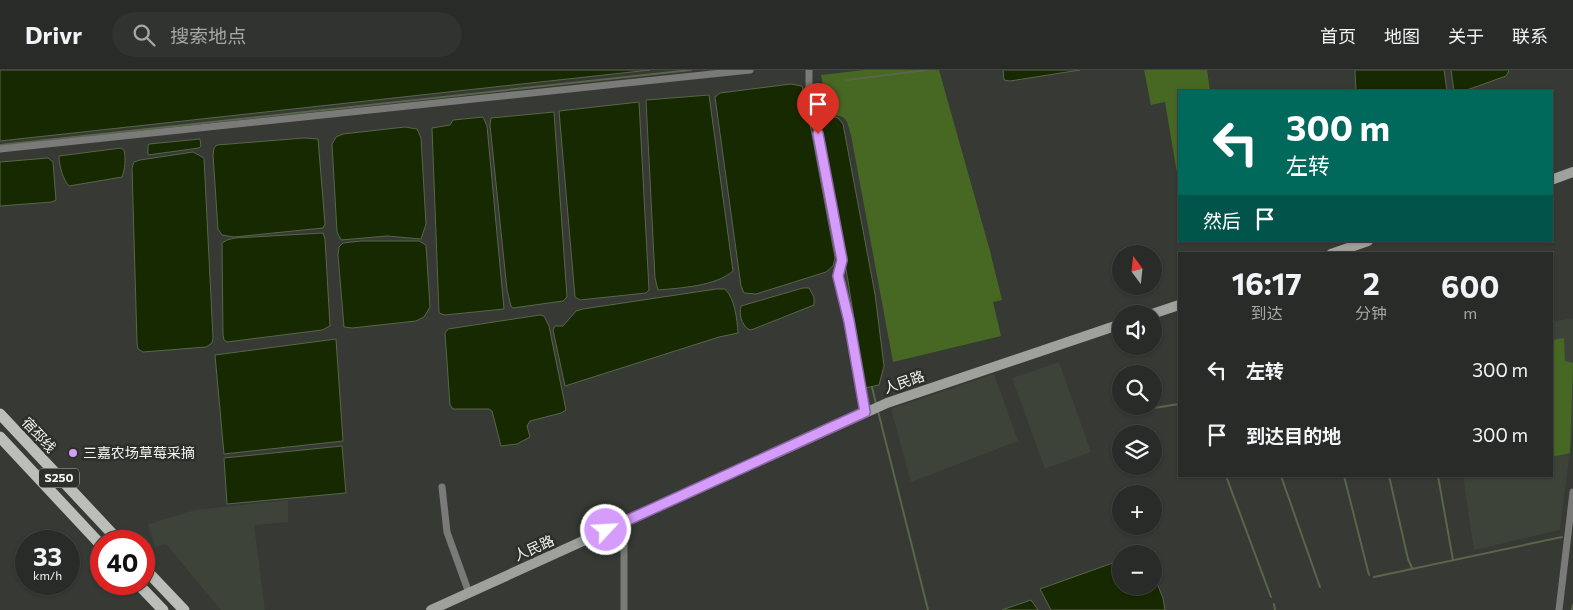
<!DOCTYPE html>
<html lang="zh">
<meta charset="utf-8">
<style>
:root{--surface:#282b27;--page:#30332f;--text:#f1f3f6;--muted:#a5a7a7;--line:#444744}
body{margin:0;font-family:Commissioner,"Noto Sans SC",sans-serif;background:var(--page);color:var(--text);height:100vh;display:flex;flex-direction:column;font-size:19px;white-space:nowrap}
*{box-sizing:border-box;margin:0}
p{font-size:16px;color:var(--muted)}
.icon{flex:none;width:28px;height:28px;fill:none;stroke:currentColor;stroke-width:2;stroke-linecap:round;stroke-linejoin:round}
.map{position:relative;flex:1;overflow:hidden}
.drawer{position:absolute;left:1178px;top:182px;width:375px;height:225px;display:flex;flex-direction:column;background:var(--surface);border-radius:0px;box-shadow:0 1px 4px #0004,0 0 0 1px var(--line)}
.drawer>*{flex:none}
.top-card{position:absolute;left:1178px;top:20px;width:375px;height:152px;border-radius:0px;box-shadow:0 1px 4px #0004,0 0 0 1px var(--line);background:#00695c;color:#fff;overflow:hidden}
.needle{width:32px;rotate:345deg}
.tools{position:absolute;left:1112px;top:175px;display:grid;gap:10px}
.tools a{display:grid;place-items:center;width:50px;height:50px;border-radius:50%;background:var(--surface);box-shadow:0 1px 4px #0004,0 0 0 1px var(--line);font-size:25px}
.speed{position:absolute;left:15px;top:460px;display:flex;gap:10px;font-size:25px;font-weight:700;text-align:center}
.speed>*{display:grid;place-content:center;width:65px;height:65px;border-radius:50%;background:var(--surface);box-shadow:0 1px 4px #0004,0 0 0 1px var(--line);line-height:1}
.speed small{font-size:12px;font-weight:400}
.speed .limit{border:8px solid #d22;background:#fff;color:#111}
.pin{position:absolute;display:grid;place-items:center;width:42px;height:42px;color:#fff;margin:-51px -21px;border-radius:50% 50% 50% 0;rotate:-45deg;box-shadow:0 0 5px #0007}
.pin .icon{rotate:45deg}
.me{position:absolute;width:55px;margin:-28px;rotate:65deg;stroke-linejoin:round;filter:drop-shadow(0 0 4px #0008)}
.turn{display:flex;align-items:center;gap:18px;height:105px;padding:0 25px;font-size:22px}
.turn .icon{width:65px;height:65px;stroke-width:2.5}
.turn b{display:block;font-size:35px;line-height:42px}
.then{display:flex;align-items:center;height:48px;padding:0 25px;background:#0003;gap:10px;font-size:19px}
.eta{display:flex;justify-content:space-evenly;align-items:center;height:85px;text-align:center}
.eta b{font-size:30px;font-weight:700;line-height:35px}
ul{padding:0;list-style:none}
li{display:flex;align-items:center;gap:15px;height:65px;padding:0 25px}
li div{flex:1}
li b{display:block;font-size:19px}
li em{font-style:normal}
header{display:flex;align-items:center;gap:30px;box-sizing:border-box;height:70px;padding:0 25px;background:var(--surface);border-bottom:1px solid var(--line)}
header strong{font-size:24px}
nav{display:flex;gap:28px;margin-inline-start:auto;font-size:18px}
.search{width:350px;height:45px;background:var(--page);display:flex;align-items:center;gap:12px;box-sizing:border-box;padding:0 18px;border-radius:28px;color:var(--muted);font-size:19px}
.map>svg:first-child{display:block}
.built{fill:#3d4339}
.green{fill:#476823}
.water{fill:#172901;stroke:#596649}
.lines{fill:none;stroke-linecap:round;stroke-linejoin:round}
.stream{stroke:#596649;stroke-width:2}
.street{stroke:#7a7b79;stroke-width:7}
.secondary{stroke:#9fa19d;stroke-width:10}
.primary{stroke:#bbbeb9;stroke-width:11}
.route-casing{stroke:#8a65a3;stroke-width:12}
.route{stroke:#d59cfb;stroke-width:9}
.poi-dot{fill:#d59cfb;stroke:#2c2f2a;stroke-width:2}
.labels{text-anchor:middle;stroke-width:5;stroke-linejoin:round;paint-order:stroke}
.shield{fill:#2c2f2a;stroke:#b7bab6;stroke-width:1}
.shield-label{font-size:12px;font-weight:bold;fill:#f3f5f2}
.street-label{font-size:14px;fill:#f3f5f2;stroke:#2c2f2a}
.poi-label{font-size:14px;fill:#f3f5f2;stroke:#2c2f2a;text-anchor:start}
</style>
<header>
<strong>Drivr</strong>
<div class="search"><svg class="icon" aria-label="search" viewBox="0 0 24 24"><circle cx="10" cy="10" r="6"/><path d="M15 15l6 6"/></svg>搜索地点</div>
<nav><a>首页</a><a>地图</a><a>关于</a><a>联系</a></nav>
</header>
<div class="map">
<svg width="1573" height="540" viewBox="0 0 1573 540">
<rect width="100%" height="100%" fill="#363934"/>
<path class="built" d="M1573,248v108l-13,104 -86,20 -11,-74h88v-154z
M1059,292l32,90 -46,17 -33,-91z
M994,304l24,67 -107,41 -20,-73z
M288,430v22l-34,3 11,85h-44l-55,-66 -11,3 -7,-23 47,-14z"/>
<path class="green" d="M864,0h75l51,181 12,49 -9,2 8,34 -108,26 -42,-227c-5,-17 -4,-20 -23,-20l-7,-40z
M1144,0h63l3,21h-31v82h-2l-12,-71 -14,3z
M1564,268l1,23 8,2 -3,90 -19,4v-117z"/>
<path class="water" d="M0,0h650l-650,71z
M1003,0h77l-70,11 -6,-1z
M1355,0h89l3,21h-91z
M1451,0h57l1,1 -3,5 -42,15h-10z
M791,14l11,2 3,11 30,161 -2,8 -7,6 -70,22 -12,-1 -3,-7 -26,-189 5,-4z
M709,25l24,176c-17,15 -52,17 -75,19l-3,-12 -9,-178z
M639,32l10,188 -3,3 -66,7 -5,-3 -16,-186z
M554,42l13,185 -4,4 -50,7 -2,-2 -4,-16 -17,-165 1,-7z
M828,45l10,3 5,6 32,170 9,72 -5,19 -14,3 -17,-107 -28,-160 1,-5z
M483,47l4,9 17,183 -59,6 -6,-2 -7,-185 18,-3 3,-5z
M405,57l12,2 4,9 5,86 -5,15 -34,-3 -46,4 -4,-8 -5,-88 4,-7 7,-3z
M304,68l14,1 7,85 -2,4 -89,9 -12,-2 -4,-6 -5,-74 1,-7 3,-3z
M200,69l1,7 -2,2 -51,7v-9l1,-2z
M121,78l3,2c2,8 1,20 -2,27l-53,9c-6,-6 -10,-21 -10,-30z
M193,82l11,6 9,180 -1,5 -6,4 -63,5 -5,-3 -1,-6 -5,-175 2,-6 6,-2z
M48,88l5,4 3,38 -4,2 -52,4v-44z
M323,163l2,6 5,87 -8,4 -95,12 -3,-2 -1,-5 -1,-92 5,-3 8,-2z
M361,171h58l7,4 4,62 -6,10 -8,4 -64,7 -8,-1 -6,-72 1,-8 4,-4z
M803,218h6l5,9v8l-63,25 -3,-1c-7,-6 -9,-14 -7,-23z
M716,219h9c10,10 12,30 13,44l-19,4 -154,49 -12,-56 2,-4h8l13,-15 7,-2z
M540,245l4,1 5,10 17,84 -5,3 -31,8 -3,5 3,11 -13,7 -16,2 -9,-35 -3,-2h-36l-3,-4 -5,-72 3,-4z
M336,269l7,102 -119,13 -9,-99z
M342,376l4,47 -119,11 -3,-46z
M1121,490v26h33v-10l9,22 2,12h-114l-11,-21z
M1031,530l7,10h-36z"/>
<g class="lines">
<path class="stream" d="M846,10l81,-10
M0,75l691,-75
M872,317l4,17
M878,341l50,199
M1135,341l44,-7
M1226,406l45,121
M1281,406l39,111
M1344,406l25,99
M1389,406l19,83 4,9
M1438,406l15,84
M1374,507l188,-40
M1274,534l1,6
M1572,540l1,-5"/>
<path class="street" d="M809,0v15l33,175 -4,16 11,45 16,91
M0,79l750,-79
M442,417l5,45 22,61
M624,540v-88
M1559,540l14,-118"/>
<path class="secondary" d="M1551,110l22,-8
M1331,184l37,-13
M1152,244l27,-9
M431,540l456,-207 234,-79"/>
<path class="primary" d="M0,344l119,127
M0,367l101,108
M144,498l40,42
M138,514l25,26"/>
</g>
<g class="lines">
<defs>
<path id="route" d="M606,460l259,-118 -16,-91 -11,-45 4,-16 -24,-126"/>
</defs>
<use href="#route" class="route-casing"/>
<use href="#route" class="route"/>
</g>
<circle class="poi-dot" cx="73" cy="383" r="5"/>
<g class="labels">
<rect class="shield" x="39" y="398.5" width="40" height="19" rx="4"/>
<g class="shield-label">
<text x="59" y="412">S250</text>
</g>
<g class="street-label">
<text transform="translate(904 312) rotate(-19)" y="5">人民路</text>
<text transform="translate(39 365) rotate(47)" y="5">宿邳线</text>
<text transform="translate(534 478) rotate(-24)" y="5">人民路</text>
</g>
<g class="poi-label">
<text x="83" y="388">三嘉农场草莓采摘</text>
</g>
</g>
</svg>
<div class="tools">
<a><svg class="needle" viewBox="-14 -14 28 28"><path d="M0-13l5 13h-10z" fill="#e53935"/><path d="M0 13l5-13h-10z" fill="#a5a7a7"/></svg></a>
<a><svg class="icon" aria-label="sound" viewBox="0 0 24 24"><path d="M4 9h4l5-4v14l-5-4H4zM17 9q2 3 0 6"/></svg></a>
<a><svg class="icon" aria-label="search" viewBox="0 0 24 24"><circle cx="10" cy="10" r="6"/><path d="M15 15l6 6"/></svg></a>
<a><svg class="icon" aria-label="layers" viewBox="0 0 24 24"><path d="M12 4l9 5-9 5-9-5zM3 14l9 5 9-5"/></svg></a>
<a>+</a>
<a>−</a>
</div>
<div class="speed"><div>33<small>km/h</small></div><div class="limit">40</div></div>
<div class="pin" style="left:818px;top:64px;background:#d93025"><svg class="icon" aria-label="arrive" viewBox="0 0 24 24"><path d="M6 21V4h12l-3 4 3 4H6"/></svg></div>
<svg class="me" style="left:606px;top:460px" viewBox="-20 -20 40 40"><circle r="17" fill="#d59cfb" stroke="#fff" stroke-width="3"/><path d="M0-11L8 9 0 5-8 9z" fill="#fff"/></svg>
<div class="top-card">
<div class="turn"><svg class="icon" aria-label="left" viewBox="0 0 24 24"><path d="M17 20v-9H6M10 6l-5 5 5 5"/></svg><div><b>300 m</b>左转</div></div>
<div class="then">然后<svg class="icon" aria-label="arrive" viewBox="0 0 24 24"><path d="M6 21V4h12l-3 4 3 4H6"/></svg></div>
</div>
<section class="drawer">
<div class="eta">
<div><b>16:17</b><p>到达</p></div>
<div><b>2</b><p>分钟</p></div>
<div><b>600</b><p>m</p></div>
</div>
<ul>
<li><svg class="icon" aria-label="left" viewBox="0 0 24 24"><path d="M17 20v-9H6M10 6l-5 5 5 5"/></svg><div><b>左转</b></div><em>300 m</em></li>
<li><svg class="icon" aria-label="arrive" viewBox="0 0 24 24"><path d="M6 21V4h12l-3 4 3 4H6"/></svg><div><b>到达目的地</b></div><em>300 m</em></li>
</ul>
</section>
</div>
